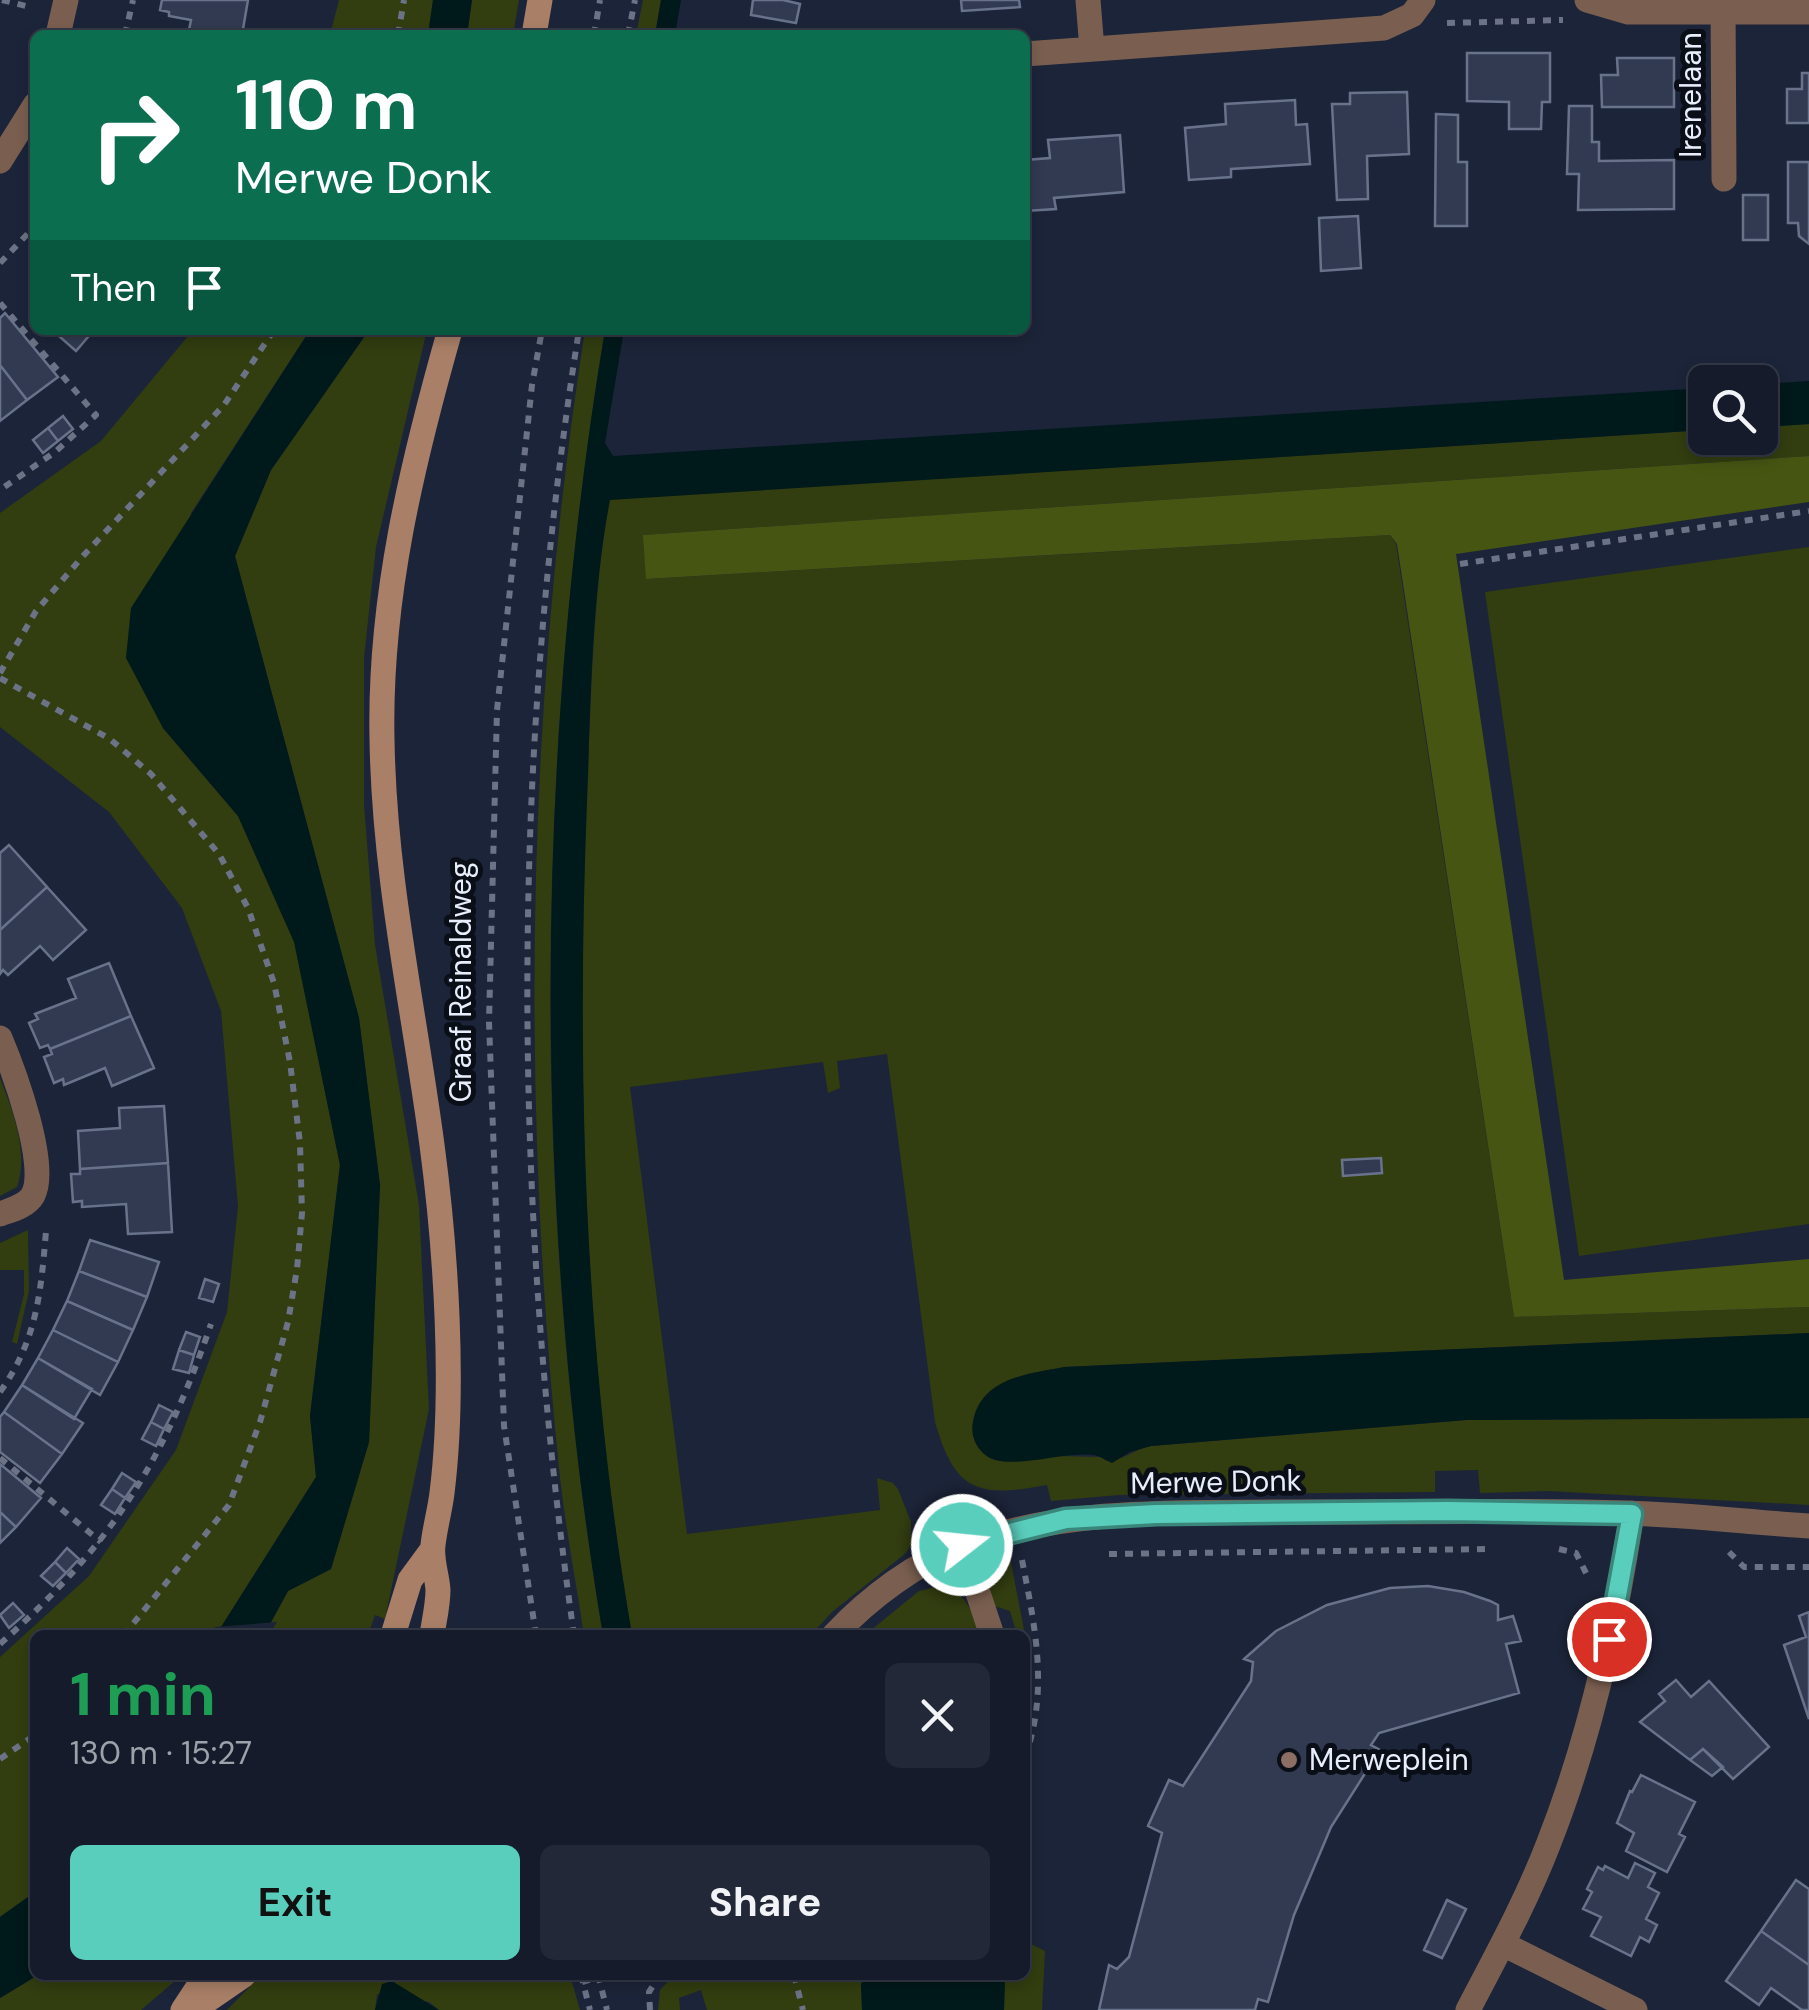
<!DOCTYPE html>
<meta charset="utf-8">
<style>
:root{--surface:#151b2b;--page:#222837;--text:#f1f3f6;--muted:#9da1a9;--line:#343947;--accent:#5acebd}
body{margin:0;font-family:"DM Sans",sans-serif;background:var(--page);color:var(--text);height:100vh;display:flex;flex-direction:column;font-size:38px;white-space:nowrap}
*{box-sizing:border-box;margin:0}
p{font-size:32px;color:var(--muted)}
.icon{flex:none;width:55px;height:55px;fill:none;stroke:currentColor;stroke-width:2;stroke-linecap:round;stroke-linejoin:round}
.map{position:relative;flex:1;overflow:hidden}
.drawer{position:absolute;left:30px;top:1630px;width:1000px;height:350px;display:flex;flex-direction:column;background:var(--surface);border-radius:15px;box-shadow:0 5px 15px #0003,0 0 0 2px var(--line)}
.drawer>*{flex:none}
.top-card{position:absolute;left:30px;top:30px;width:1000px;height:305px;border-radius:15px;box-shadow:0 5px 15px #0003,0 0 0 2px var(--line);background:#0b6e4f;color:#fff;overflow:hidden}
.buttons{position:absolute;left:1688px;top:365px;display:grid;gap:20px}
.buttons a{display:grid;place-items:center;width:90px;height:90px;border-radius:15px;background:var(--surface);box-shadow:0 5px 15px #0003,0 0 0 2px var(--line);font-size:50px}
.pin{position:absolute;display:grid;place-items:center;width:85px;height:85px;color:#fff;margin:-42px;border:5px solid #fff;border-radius:50%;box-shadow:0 2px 10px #0007}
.me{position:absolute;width:110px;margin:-55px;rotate:74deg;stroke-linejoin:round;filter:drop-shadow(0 0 8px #0008)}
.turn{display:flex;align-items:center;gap:35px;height:210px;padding:0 40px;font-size:45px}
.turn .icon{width:130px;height:130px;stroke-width:2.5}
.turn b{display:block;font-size:70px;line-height:85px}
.then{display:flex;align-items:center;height:95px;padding:0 40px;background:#0003;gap:20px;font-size:38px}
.round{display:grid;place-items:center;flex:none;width:105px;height:105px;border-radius:15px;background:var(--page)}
.summary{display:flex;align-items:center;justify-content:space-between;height:170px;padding:0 40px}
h1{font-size:60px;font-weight:700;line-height:75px;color:#1e9e55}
.button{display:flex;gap:20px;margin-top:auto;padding:20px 40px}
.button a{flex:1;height:115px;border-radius:15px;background:var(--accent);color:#111;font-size:40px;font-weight:700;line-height:115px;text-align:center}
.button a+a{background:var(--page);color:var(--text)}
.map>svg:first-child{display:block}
.green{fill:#323d10}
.forest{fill:#465612}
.water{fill:#00191a}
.pier{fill:#1c2439}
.building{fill:#313a50;stroke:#68738b;stroke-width:2.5}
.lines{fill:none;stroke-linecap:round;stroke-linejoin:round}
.path{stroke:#6c7386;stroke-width:6;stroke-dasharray:8 8;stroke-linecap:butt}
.service{stroke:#7a5f50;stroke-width:25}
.minor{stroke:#7a5f50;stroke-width:25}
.secondary{stroke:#a97f67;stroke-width:25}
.route-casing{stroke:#3a867b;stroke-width:25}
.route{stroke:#5acebd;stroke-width:18}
.education-dot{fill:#8d6e63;stroke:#0a0e17;stroke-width:4}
.labels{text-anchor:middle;stroke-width:10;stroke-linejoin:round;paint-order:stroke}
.street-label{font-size:30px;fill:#e7edfb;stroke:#0a0e17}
.poi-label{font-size:30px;fill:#e7edfb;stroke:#0a0e17;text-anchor:start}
</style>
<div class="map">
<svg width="1809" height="2010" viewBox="0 0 1809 2010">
<rect width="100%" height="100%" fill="#1c2439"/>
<path class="green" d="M339,0h94l-5,35h-98z
M472,0h47l-6,35h-46z
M643,0h18l-6,35h-19z
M193,330h117l-119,183 -28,215 75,88 57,127 45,222 -30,251 6,61 -100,158h-181v257l-35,25v-260l89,-81 87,-126 51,-138 11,-106 -17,-195 -39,-103 -73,-96 -109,-85v-214l101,-72z
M369,330h58l-51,217 -12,111v146l11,141 44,260 10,204 -44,210 -10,-4 -7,20h-104l24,-44 43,-22 38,-127 11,-257 -21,-167 -124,-462 36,-86z
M585,330h20c-71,429 -74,876 -2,1305h-19c-8,-52 -18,-105 -24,-157 -40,-382 -34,-769 25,-1148z
M1809,424v32l-1165,79 3,44 743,-44 6,9 118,773 295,-10v26l-745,34 -35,7 29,82 43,1 6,4c15,0 28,-12 44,-15l315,-26 343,-2v87l-262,-14 -67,2 -2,-23 -43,1v21l-316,3 -68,6 -4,-16c-69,13 -92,7 -112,-63l-48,-368 -50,7 3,27 -12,5 -5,-31 -193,25 57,447 193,-24 -3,-32 16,5 5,6 13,33v23l-5,8 -74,59 -21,23h-179c-47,-271 -56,-550 -46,-825 5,-104 6,-208 23,-311l1096,-69v8h55v-11z
M1809,547v677l-230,32 -94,-664z
M0,1078c13,33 29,75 17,109l-17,9z
M28,1230l1,61 -12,53 -5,-2 12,-48v-24h-24v-27z
M1009,1552l16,83h-8l-7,-24 -16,-5c-8,-23 -12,-44 15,-54z
M940,1586c26,5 32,26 41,49h-116l54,-44z
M1025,1941l20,10 -3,59h-38l1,-35h20z
M38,1975h144l-41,35h-141v-12z
M261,1975h309l10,35h-141l-10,-8 -52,-8 -2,16h-148z
M674,1975h193l-6,9 1,26h-155l-6,-20 -22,8 1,12h-22l2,-20z"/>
<path class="forest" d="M1809,456v46l-353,52 108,726 245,-21v48l-295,10 -117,-773 -7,-9 -744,44 -3,-44z"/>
<path class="water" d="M433,0h39l-5,35h-39z
M661,0h20l-6,35h-20z
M310,330h59l-98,140 -36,86 124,462 21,167 -11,257 -38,127 -43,22 -24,44h-48l100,-158 -6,-61 30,-251 -46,-223 -56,-126 -75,-88 -37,-70 5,-50z
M605,330h19l-19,113 8,13 1092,-68v42l-1095,70c-19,99 -19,202 -23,302 -11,278 -2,559 45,833h-29c-71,-424 -69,-881 2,-1305z
M1809,381v43l-49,3v-43z
M1809,1333v85l-343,2 -315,26 -21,6 -18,11c-5,-2 -9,-5 -14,-7 -30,-8 -94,19 -115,-3 -10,-10 -13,-22 -9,-36 11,-40 55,-43 90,-50z
M35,1892v83h3l-38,23v-81z
M867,1975h138l-1,35h-142l-1,-26z
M392,1981l47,29h-64l7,-26z"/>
<path class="pier" d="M277,1622l-8,13h-58l4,-8z"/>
<path class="building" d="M162,0h86l-6,35h-54l3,-15 -22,-4v-4l-9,-2z
M753,0h30l17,4 -4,19 -45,-8z
M961,0h58l1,7 -58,4z
M1467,53h83v49h-8l-1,27h-32v-27l-42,-1z
M1617,58h57v49h-72l-1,-32h17z
M1802,73h7v50h-22v-34h15z
M1407,92l2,62 -42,2 1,43 -31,1 -5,-96h18v-11z
M1295,100l1,25 11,-1 3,40 -79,5v8l-42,3 -4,-52 41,-4 -1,-20z
M1569,106h23v36h7v19l75,-1v49l-96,1 1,-36h-12z
M1436,114l22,1v47h9v64h-32z
M1120,135l4,57 -70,6 2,11 -31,2v-51l25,-2 -2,-18z
M1788,162h21v82l-10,-8 -1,-13h-10z
M1743,195h25v45h-25z
M1358,216l3,52 -40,3 -2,-53z
M5,313l53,64 -31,23 -27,-35v-47z
M52,330h42l-18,21z
M0,365l27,35 -27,21z
M63,416l10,13 -15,12 -10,-13z
M48,428l10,13 -15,12 -10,-13z
M9,845l38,42 -47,43v-77z
M47,887l39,43 -33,30 -13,-14 -32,29 -5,-5 -3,4v-44z
M109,963l22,53 -81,33 -2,-4 -8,3 -11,-25 9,-4 -3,-5 41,-16 -8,-19z
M131,1016l23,52 -42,18 -7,-18 -41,17 -1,-6 -9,4 -10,-26 8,-3 -2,-5z
M164,1106l4,57 -88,6 -2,-38 42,-3 -1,-20z
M1381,1158l1,15 -39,3 -1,-16z
M168,1163l4,69 -44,2 -2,-30 -44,3v-6l-9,1 -2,-28h9v-5z
M90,1240l69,22 -12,35 -68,-26z
M79,1271l68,26 -14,33 -66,-29z
M205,1279l14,5 -6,18 -14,-4z
M67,1301l66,29 -15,32 -65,-32z
M53,1330l65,32 -18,33 -62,-37z
M186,1332l14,5 -6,18 -15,-5z
M179,1350l15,5 -5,18 -16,-4z
M38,1358l54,31 -18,30 -52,-34z
M22,1385l61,38 -21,31 -58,-42z
M159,1405l14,7 -9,17 -13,-7z
M4,1412l58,42 -22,29 -40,-31v-35z
M151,1422l13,7 -8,17 -14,-7z
M0,1464l41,34 -25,29 -16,-15z
M122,1473l14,9 -11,16 -13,-9z
M112,1489l13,9 -10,16 -14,-9z
M0,1512l16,15 -16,16z
M67,1548l12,11 -13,14 -11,-11z
M55,1562l11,11 -13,13 -12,-10z
M1428,1586l36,6 26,9 8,4v15l15,-4 8,25 -15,3 13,49 -140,40 -8,12 9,5 -49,77 -37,88 -26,87 -10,-3 -3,11h-156l10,-45 8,4 12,-12 33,-124 -14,-7 21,-46 14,6 68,-105 2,-19 -9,-3 32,-28 51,-26 63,-17z
M13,1603l11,12 -15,13 -9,-13z
M1809,1612v107l-25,-74 22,-8 -7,-21z
M1676,1680l15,17 18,-16 60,66 -36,32 -30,-30 -13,11 -50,-38 25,-21 -6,-7z
M1703,1749l20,18 -11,9 -22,-16z
M1641,1775l54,27 -16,32 6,3 -18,35 -41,-21 8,-18 -17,-10 13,-32 2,1z
M1635,1863l20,10 -7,14 11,6 -13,26 11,6 -8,17 -9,-5 -9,19 -40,-20 10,-19 -18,-8 9,-17 -5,-3 11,-22 5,3 2,-4 23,12z
M1796,1880l13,9v76l-48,-34z
M1447,1900l19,9 -24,49 -18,-8z
M1761,1931l48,34v45h-7l-31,-22 -12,17 -33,-24z"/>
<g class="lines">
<path class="path" d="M2,0l28,7
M1447,23l116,-3
M125,35l8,-35
M398,35l6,-35
M594,35l6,-35
M628,35l7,-35
M0,263l35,-37
M0,303l96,112 -41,37 -55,38
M1460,564l349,-53
M0,673l36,-62 47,-55 141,-151 50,-75
M0,678l110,61 41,35 68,80 29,54 26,75 16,79 10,81 2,70 -5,56 -9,53 -28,100 -31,83 -105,130
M0,1392c37,-52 41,-100 46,-161
M0,1458l101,84
M1559,1549l17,4 11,22
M1729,1552l15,15h65
M1109,1554l382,-5
M1022,1560c13,66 27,131 3,197
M313,1635h10
M536,1635l-32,-209 -15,-404 8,-312 35,-325 10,-55
M574,1635c-62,-432 -64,-874 5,-1305
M0,1644c111,-99 163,-180 211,-320
M0,1759l35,-24
M581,1975l9,35
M598,1975l9,35
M794,1975l9,35
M582,1982l25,-7
M650,2010l-1,-18 11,-17"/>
<path class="service" d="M962,1545l30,90"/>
<path class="minor" d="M1088,0l4,49
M1587,0l41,12h181
M1723,0l1,179
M58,35l8,-35
M1025,54l359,-26 28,-13 11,-15
M0,161l35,-56
M0,1038c13,31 49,127 33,157 -6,11 -22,15 -33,19
M834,1635c35,-37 82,-73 130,-90 105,-38 220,-32 330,-33 111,0 222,-2 334,1 60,2 121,9 181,13
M1503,1944l132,66
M1468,2010c28,-54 58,-108 80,-165 42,-106 67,-219 84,-332"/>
<path class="secondary" d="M534,35l6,-35
M393,1635l17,-55 22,-30
M432,1635c2,-14 6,-30 6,-45 -1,-15 -7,-30 -5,-45 2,-18 7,-35 9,-52 13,-105 4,-243 -10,-348 -18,-136 -48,-268 -50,-406 -3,-140 30,-275 68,-409
M183,2010l23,-35
M193,2010l51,-35"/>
</g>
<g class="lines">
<defs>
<path id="route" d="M962,1545l104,-26 90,-5 291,-3 185,3 -23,125"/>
</defs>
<use href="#route" class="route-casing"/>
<use href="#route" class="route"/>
</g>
<circle class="education-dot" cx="1289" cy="1760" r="10"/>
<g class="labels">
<g class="street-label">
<text transform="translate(1691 95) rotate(-90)" y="10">Irenelaan</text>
<text transform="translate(461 982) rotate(-90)" y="10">Graaf Reinaldweg</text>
<text transform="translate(1216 1482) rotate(-1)" y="10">Merwe Donk</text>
</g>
<g class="poi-label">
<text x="1309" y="1770">Merweplein</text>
</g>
</g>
</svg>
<div class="buttons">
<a><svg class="icon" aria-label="search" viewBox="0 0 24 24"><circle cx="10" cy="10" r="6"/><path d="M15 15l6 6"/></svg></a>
</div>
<div class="pin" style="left:1609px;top:1639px;background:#d93025"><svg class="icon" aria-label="arrive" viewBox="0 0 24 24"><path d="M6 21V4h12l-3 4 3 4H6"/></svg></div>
<svg class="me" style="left:962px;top:1545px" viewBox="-20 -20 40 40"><circle r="17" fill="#5acebd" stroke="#fff" stroke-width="3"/><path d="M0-11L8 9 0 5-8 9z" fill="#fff"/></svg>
<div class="top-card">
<div class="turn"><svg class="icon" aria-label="right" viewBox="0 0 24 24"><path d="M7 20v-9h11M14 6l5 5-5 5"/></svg><div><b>110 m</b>Merwe Donk</div></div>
<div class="then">Then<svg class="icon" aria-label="arrive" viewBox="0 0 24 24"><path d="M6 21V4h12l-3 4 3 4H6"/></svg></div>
</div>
<section class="drawer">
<div class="summary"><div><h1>1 min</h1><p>130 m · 15:27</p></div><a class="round"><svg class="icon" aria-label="close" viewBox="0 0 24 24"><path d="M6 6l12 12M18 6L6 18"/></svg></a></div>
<div class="button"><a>Exit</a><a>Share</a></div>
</section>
</div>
